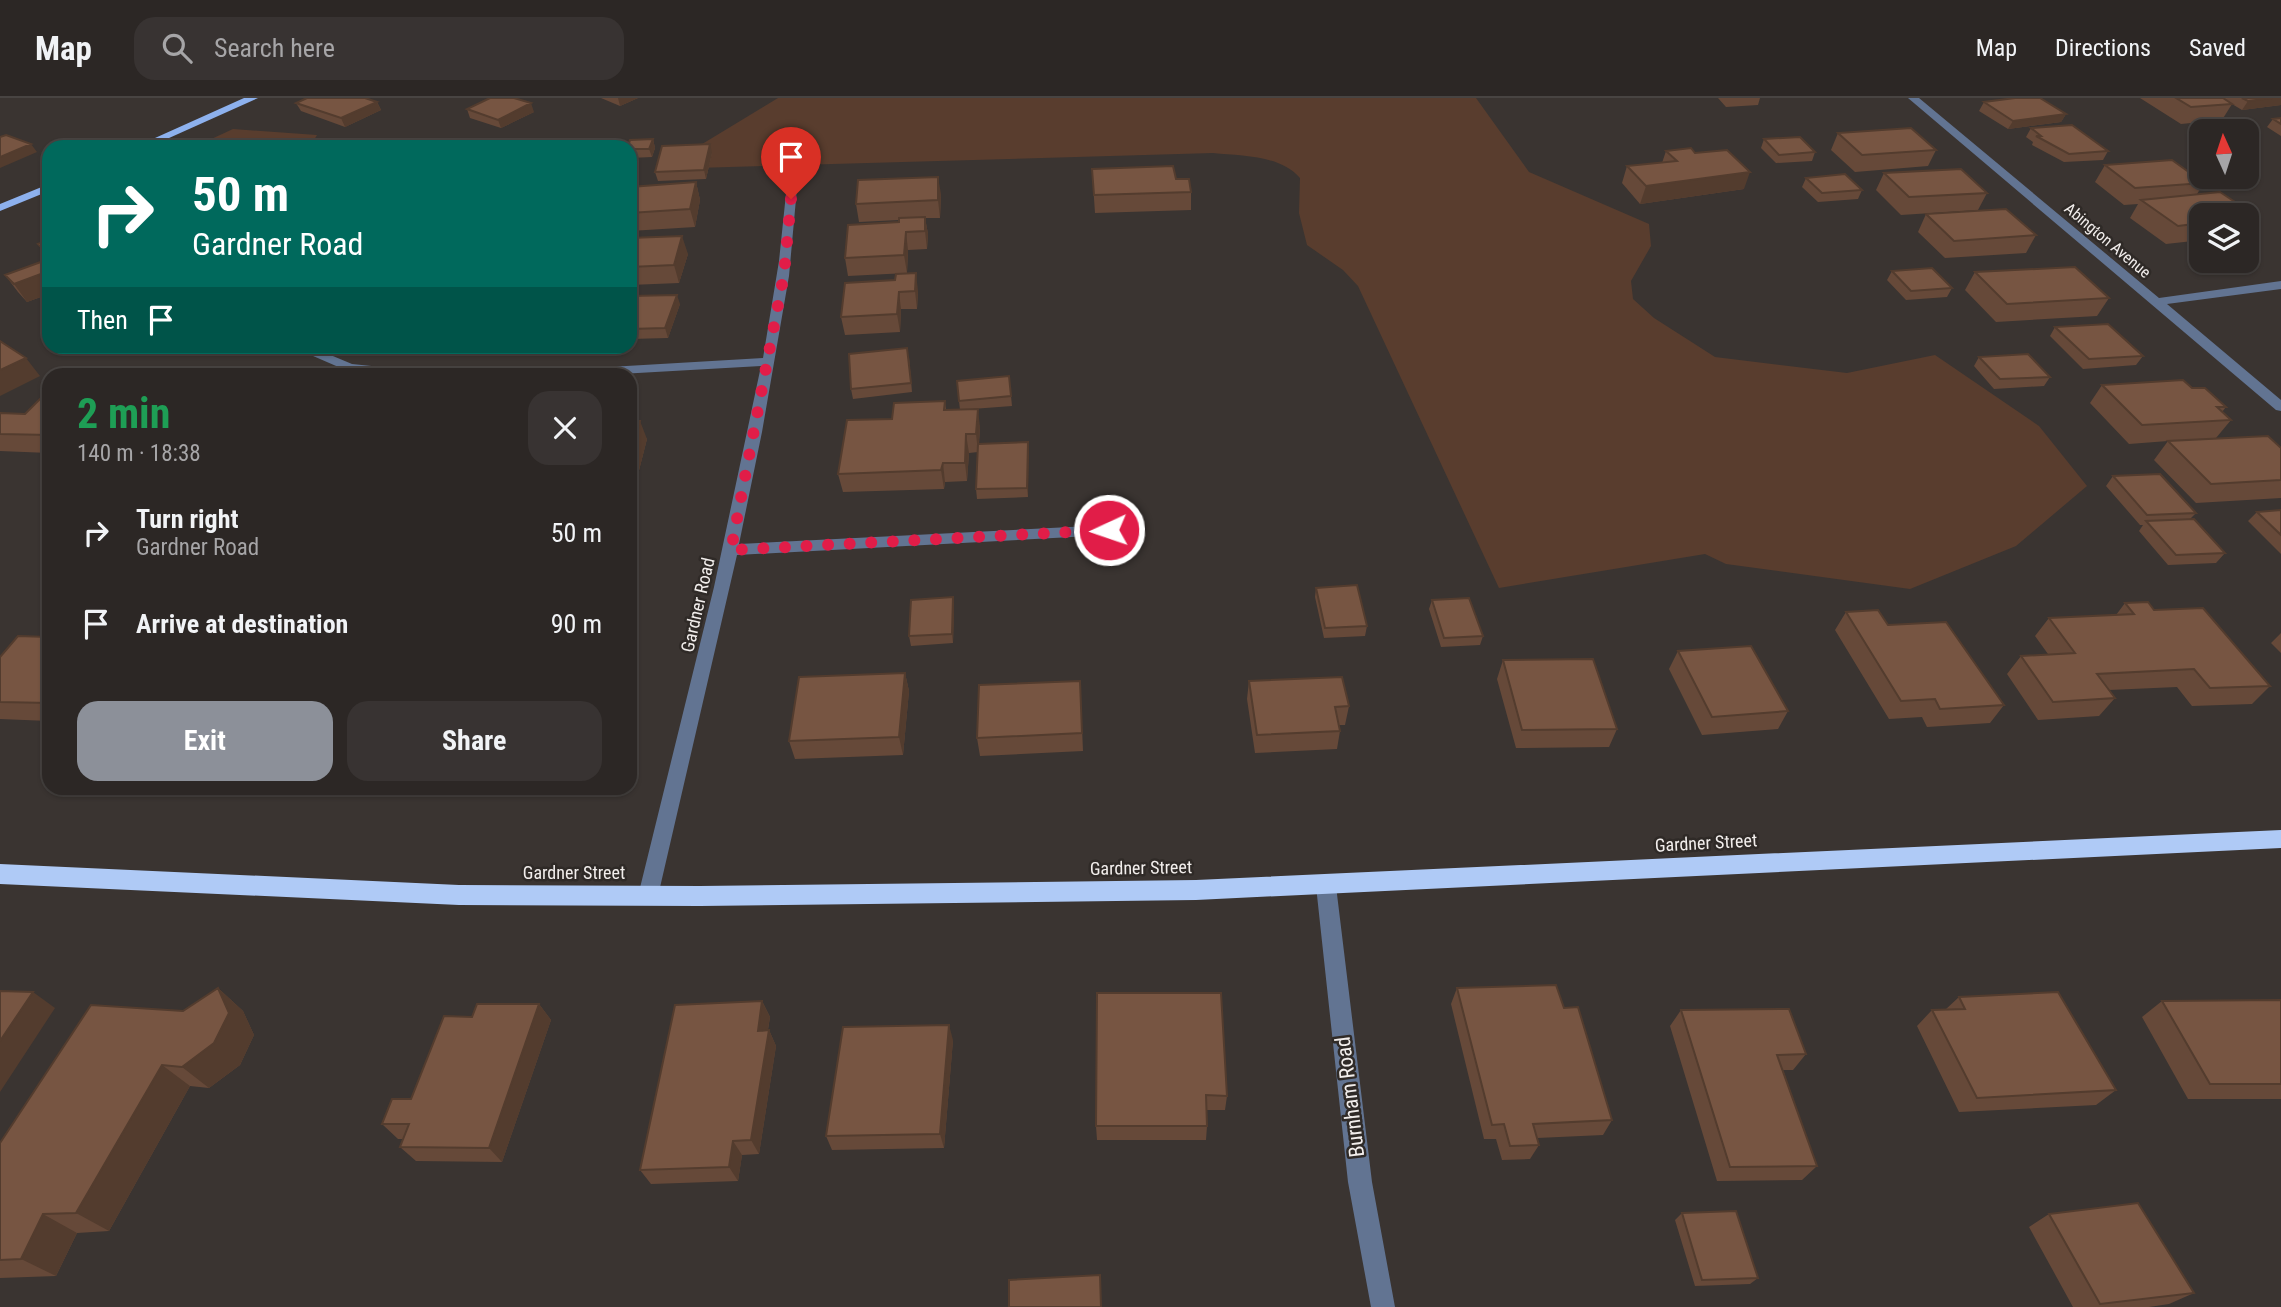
<!DOCTYPE html>
<meta charset="utf-8">
<style>
:root{--surface:#2c2725;--page:#383332;--text:#f1f3f6;--muted:#a6a5a7;--line:#484442;--accent:#8c9099}
body{margin:0;font-family:"Roboto Condensed",sans-serif;background:var(--page);color:var(--text);height:100vh;display:flex;flex-direction:column;font-size:26px;white-space:nowrap}
*{box-sizing:border-box;margin:0}
p{font-size:23px;color:var(--muted)}
.icon{flex:none;width:38px;height:38px;fill:none;stroke:currentColor;stroke-width:2;stroke-linecap:round;stroke-linejoin:round}
.map{position:relative;flex:1;overflow:hidden}
.side{position:absolute;left:42px;top:270px;width:595px;height:427px;display:flex;flex-direction:column;background:var(--surface);border-radius:21px;box-shadow:0 2px 5px #0004,0 0 0 2px var(--line)}
.side>*{flex:none}
.top-card{position:absolute;left:42px;top:42px;width:595px;height:214px;border-radius:21px;box-shadow:0 2px 5px #0004,0 0 0 2px var(--line);background:#00695c;color:#fff;overflow:hidden}
.needle{width:46px;rotate:357deg}
.tools{position:absolute;left:2189px;top:21px;display:grid;gap:14px}
.tools a{display:grid;place-items:center;width:70px;height:70px;border-radius:14px;background:var(--surface);box-shadow:0 2px 5px #0004,0 0 0 2px var(--line);font-size:35px}
.pin{position:absolute;display:grid;place-items:center;width:60px;height:60px;color:#fff;margin:-72px -30px;border-radius:50% 50% 50% 0;rotate:-45deg;box-shadow:0 0 7px #0007}
.pin .icon{rotate:45deg}
.me{position:absolute;width:77px;margin:-38px;rotate:267deg;stroke-linejoin:round;filter:drop-shadow(0 0 5px #0008)}
.turn{display:flex;align-items:center;gap:24px;height:147px;padding:0 35px;font-size:32px}
.turn .icon{width:91px;height:91px;stroke-width:2.5}
.turn b{display:block;font-size:49px;line-height:60px}
.then{display:flex;align-items:center;height:66px;padding:0 35px;background:#0003;gap:14px;font-size:26px}
.round{display:grid;place-items:center;flex:none;width:74px;height:74px;border-radius:21px;background:var(--page)}
.headline{display:flex;align-items:center;justify-content:space-between;height:119px;padding:0 35px}
h1{font-size:42px;font-weight:700;line-height:52px;color:#1e9e55}
.cta{display:flex;gap:14px;margin-top:auto;padding:14px 35px}
.cta a{flex:1;height:80px;border-radius:21px;background:var(--accent);color:#fff;font-size:28px;font-weight:700;line-height:80px;text-align:center}
.cta a+a{background:var(--page);color:var(--text)}
ul{padding:0;list-style:none}
li{display:flex;align-items:center;gap:21px;height:91px;padding:0 35px}
li div{flex:1}
li b{display:block;font-size:26px}
li em{font-style:normal}
header{display:flex;align-items:center;gap:42px;box-sizing:border-box;height:98px;padding:0 35px;background:var(--surface);border-bottom:2px solid var(--line)}
header strong{font-size:33px}
nav{display:flex;gap:38px;margin-inline-start:auto;font-size:24px}
.search{width:490px;height:63px;background:var(--page);display:flex;align-items:center;gap:18px;box-sizing:border-box;padding:0 24px;border-radius:21px;color:var(--muted);font-size:26px}
.map>svg:first-child{display:block}
.green{fill:#593d2e}
.lines{fill:none;stroke-linecap:round;stroke-linejoin:round}
.minor{fill:#627492;fill-rule:evenodd}
.major{fill:#8db1ee;fill-rule:evenodd}
.highway{fill:#afcaf6;fill-rule:evenodd}
.wall{fill:#664939}
.shaded-wall{fill:#533c2e}
.building{fill:#775542;stroke:#533c2e;stroke-width:2}
.route{stroke:#e11d48;stroke-width:12;stroke-dasharray:0 21.6}
.labels{text-anchor:middle;stroke-width:5;stroke-linejoin:round;paint-order:stroke}
.far-street-label{font-size:16px;fill:#f2eeec;stroke:#2f2a27}
.street-label{font-size:18px;fill:#f2eeec;stroke:#2f2a27}
.near-street-label{font-size:21px;fill:#f2eeec;stroke:#2f2a27}
</style>
<header>
<strong>Map</strong>
<div class="search"><svg class="icon" aria-label="search" viewBox="0 0 24 24"><circle cx="10" cy="10" r="6"/><path d="M15 15l6 6"/></svg>Search here</div>
<nav><a>Map</a><a>Directions</a><a>Saved</a></nav>
</header>
<div class="map">
<svg width="2281" height="1209" viewBox="0 0 2281 1209">
<rect width="100%" height="100%" fill="#3a3431"/>
<path class="green" d="M778,0h698l53,74 120,52 2,22 -20,35 2,18 21,19 61,39 132,16 88,-18 104,71 48,60 -71,60 -106,43 -184,-25 -21,-10 -206,34 -141,-302 -15,-16 -36,-25 -8,-32 1,-35c-20,-23 -57,-22 -87,-25l-552,16z
M233,31l84,6 -7,12h-116z"/>
<g class="lines">
<path class="minor" d="M1908,0h11l240,200 122,-17v8l-114,15 114,96v11l-5,-1z
M795,54l5,3 -11,121 -27,156 -23,112 370,-19 8,5 -8,5 -372,20 -79,341 -3,6 -7,2 -7,-2 -3,-6 76,-309 47,-221 -141,8h-69l7,-4 205,-12 16,-97 11,-106z
M290,248h19l43,18 58,6 7,4 -67,-2z
M1326,780l7,2 3,6 36,296 23,125h-24l-23,-125 -32,-296 3,-6z"/>
<path class="major" d="M244,0h14l-109,49h-14z
M49,86v7l-49,20v-7z"/>
<path class="highway" d="M2281,732v18l-1085,52 -496,6 -241,-1 -459,-21v-20l459,21 241,1 496,-6z"/>
</g>
<path class="wall" d="M601,0h37l-18,8z
M1718,0h42l-2,7 -32,2z
M2140,0h141v7l-39,5 -10,-6 -10,16 -41,4z
M377,4l4,8 -36,17 -44,-16 -5,-8z
M1984,4l82,12 -5,8 -53,7 -29,-18z
M467,11l67,3 -33,16 -31,-10z
M2281,20v18l-14,-9 6,-8z
M2031,30l77,23 -5,9 -39,2 -32,-17 1,-3 -7,-5z
M1838,35l98,17 -8,16 -73,6 -24,-22z
M653,41l2,9 -3,9 -22,1v-11z
M1764,41l51,13 -3,9 -36,2 -15,-15z
M1666,53l29,2 49,36 -104,15 -18,-21 5,-17 35,-3z
M712,55l-6,26 -48,2 -3,-9z
M2247,59l5,4 -5,8z
M2105,67l99,18 -7,11 47,14 -5,7h-37v25l-36,4 -36,-26 8,-14 -14,1 -29,-23z
M1092,71l84,10 15,13v18l-96,3z
M1884,75l103,20 -9,17 -77,5 -25,-25z
M1806,80l56,12 -4,9 -40,3 -16,-15z
M696,84l4,18 -5,27 -65,4v-44z
M941,96l-1,24h-15l3,16 -1,15 -19,1 -1,23 -59,3 -3,-18 54,-36v-2l-40,2 -3,-18z
M1926,116l110,21 -10,18 -81,5 -27,-26z
M630,140l58,16 -9,29 -49,2z
M49,142v54l-22,8 -9,-10 -13,-17 44,-16 -11,-15z
M1892,173l60,17 -5,9 -41,3 -19,-20z
M1975,174l134,26 -12,18 -101,6 -31,-32z
M895,182l23,11 -1,18h-16l-1,23 -55,3 -4,-18z
M630,198l50,8 -12,34 -38,1z
M2055,229l88,29 -7,9 -53,4 -33,-33z
M909,259l3,35 -59,7 -2,-10z
M1979,259l71,20 -6,9 -50,3 -20,-23z
M1009,278l3,30 -40,3 8,18 -1,17 49,-2v55l-51,2 -1,-10 2,-37 -9,1 -2,28 -22,1 -1,7 -101,3 -5,-18 54,-55 53,-18 1,9h14l-1,-9z
M2102,287l90,3 34,19 -4,5 9,8 -15,18 65,10v50l-85,5 -42,-43 14,-19 -39,3 -39,-41z
M49,292v63l-49,-2v-38l25,1z
M630,323l17,18 -12,47h-5z
M2113,378l83,37 -6,6 35,34 -9,10 -48,2 -29,-34 4,-6h-3l-34,-39z
M2281,412v44l-33,-33 9,-9z
M1316,490l51,38 -2,10 -41,2 -9,-41z
M953,499l1,10 -1,36 -42,3 -2,-10z
M1432,502l51,36 -3,9 -39,2 -12,-38z
M2125,505l29,7 116,76 -18,18 -60,2 -15,-19 -68,3 6,8 -16,18 -61,4 -31,-46 14,-18 27,-2 -13,-18 14,-18 67,-3z
M1846,514l42,13 116,80 -14,18 -63,4 -5,-10 -33,2 -54,-89z
M2281,535v20l-10,-10z
M49,539v84l-49,-2v-62z
M1678,553l110,60 -10,18 -76,6 -33,-66z
M1503,562l114,69 -8,18 -93,1 -19,-69z
M905,575l4,18 -6,64 -108,4 -6,-18z
M1080,583l3,70 -103,5 -3,-18z
M1249,583l100,25 -4,19h-6l1,6 -3,18 -82,4 -8,-54z
M218,890l25,23 11,24 -14,30 -31,23 -19,-2 -81,145 -32,2 -21,43 -56,2v-135l183,-132z
M1457,890l107,20 48,112 -9,15 -66,3 2,7 -9,14 -28,1 -6,-21h-12l-33,-135z
M1097,895l130,103 -2,14h-18v16l-1,14h-109l-1,-14z
M1959,899l157,93 -20,15 -137,7 -42,-86 15,-16h13z
M2281,902v99h-93l-46,-82 20,-16z
M762,903l8,16 -2,13h1l7,16 -17,108 -17,1 -4,26 -87,3 -11,-14z
M539,906l12,16 -49,142 -86,-1 -16,-14 4,-8h-6l-16,-15 29,-25 61,-82z
M1681,912l125,44 -13,16h-10l34,96 -15,14 -85,1 -47,-155z
M953,942l-9,108 -112,2 -6,-14z
M1682,1115l76,65 -8,6 -55,2 -20,-66z
M2049,1116l145,79 -25,11 -20,3h-76l-44,-80z"/>
<path class="shaded-wall" d="M618,0h20l-18,8z
M2272,0h9v7l-39,5 6,-9z
M377,4l4,8 -36,17 -4,-9z
M531,5l3,9 -33,16 -3,-8z
M2066,16l-5,8 -53,7 5,-8z
M653,41l2,9 -3,9 -3,-8z
M31,46l6,8 -37,16v-11z
M710,46l2,9 -6,26 -2,-9z
M1750,74l-6,17 -104,15 6,-18z
M938,79l3,17 -1,24 -2,-18z
M696,84l4,18 -5,27 -5,-18z
M925,119l3,17 -1,15 -2,-18z
M906,134l2,18 -1,23 -3,-18z
M682,138l6,18 -9,29 -5,-18z
M49,173v23l-22,8 -13,-18z
M916,175l2,18 -1,18 -2,-18z
M899,194l2,17 -1,23 -3,-18z
M677,197l3,9 -12,34 -3,-10z
M26,260l14,18 -40,20v-26z
M978,311l2,18 -2,25 -2,-18z
M640,323l7,18 -12,47 -5,-13v-14z
M966,336l3,19 -2,28 -2,-18z
M1028,344l1,10 -1,45 -1,-9z
M943,365l2,19 -1,7 -3,-19z
M630,408l5,12 -5,22z
M953,499l1,10 -1,36 -1,-9z
M905,575l4,18 -6,64 -4,-18z
M218,890l25,23 11,24 -14,30 -31,23 -27,-21z
M33,894l22,16 -55,84v-51z
M762,903l8,16 -5,29 -7,-15z
M539,906l12,16 -49,142 -13,-14z
M949,927l4,15 -9,108 -4,-14z
M769,932l7,16 -17,108 -8,-14z
M162,967l28,21 -81,145 -33,-18z
M733,1043l9,14 -4,26 -9,-14z
M43,1116l34,19 -21,43 -35,-17z"/>
<path class="building" d="M307,0h58l12,4 -36,16 -45,-15z
M490,0h24l17,5 -33,17 -31,-11z
M2015,0h25l26,16 -53,7 -29,-19z
M2176,0h47l9,6 -41,3z
M2242,0h30l-24,3z
M2281,20v6l-8,-5z
M2072,27l36,26 -39,3 -33,-18h5l-10,-8z
M1911,30l25,22 -74,5 -24,-22z
M6,37l25,9 -31,13v-20z
M1800,39l15,15 -36,3 -15,-16z
M653,41l-4,10h-19v-2h-2l2,-7z
M710,46l-6,26 -49,2 7,-26z
M1691,50l4,5 32,-3 23,22 -104,14 -19,-20 50,-5 -11,-10z
M2172,62l32,23 -69,5 -30,-23z
M1173,68l3,13h13l2,13 -97,3 -2,-26z
M1961,71l26,24 -78,4 -25,-24z
M1845,76l17,16 -40,3 -16,-15z
M938,79v23l-82,4 2,-24z
M696,84l-6,27 -60,4v-26z
M2220,94l24,16 -31,3 6,4h-17v8l-24,3 -37,-26z
M2006,111l30,26 -82,6 -28,-27z
M925,119v14l-19,1 -2,23 -59,3 3,-33 51,-3v-4z
M682,138l-8,29 -44,2v-29z
M49,142v15l-11,-11z
M49,161v12l-35,13 -9,-9z
M2075,169l34,31 -102,6 -32,-32z
M1932,170l20,20 -41,3 -19,-20z
M916,175l-1,18 -16,1 -2,22 -56,3 4,-34 50,-3 1,-6z
M677,197l-12,33 -35,1v-33z
M2108,226l35,32 -54,3 -34,-32z
M0,243l26,17 -26,12z
M907,250l4,35 -60,6 -2,-35z
M2028,256l22,23 -50,2 -21,-22z
M1009,278l2,20 -52,5 -2,-20z
M2183,282l9,8h13l21,19h-9l14,13 -89,5 -40,-40z
M49,292v45l-49,-1v-21l25,1z
M945,303l-1,9 34,-1 -2,25h-10l-1,29h-22l-2,7 -103,4 9,-54 45,-1 2,-16z
M630,323h10l-10,38z
M2268,338l13,12v32l-70,4 -43,-43z
M1028,344l-1,46 -51,1 2,-45z
M2160,376l36,39 -49,2 -34,-39z
M2281,412v25l-24,-23z
M2194,421l31,34 -49,2 -30,-34z
M1357,487l10,41 -42,2 -9,-40z
M953,499l-1,37 -43,2 2,-36z
M1469,500l14,38 -39,2 -12,-38z
M2148,504l6,8 49,-2 67,78 -60,2 -16,-19 -97,5 18,24 -62,4 -32,-46 54,-3 -26,-35 85,-4 -9,-11z
M1878,512l10,15 58,-3 58,83 -64,4 -5,-10 -34,2 -55,-89z
M18,538l31,1v66l-49,-1v-45z
M1751,548l37,65 -76,6 -34,-66z
M1593,561l24,70 -95,1 -19,-70z
M905,575l-6,64 -110,4 10,-64z
M1342,579l7,29 -14,1 5,24 -83,4 -8,-54z
M1080,583l2,52 -105,5 2,-53z
M1556,887l8,23 14,-1 34,113 -79,4 6,21 -29,1 -6,-22 -12,1 -35,-137z
M218,890l11,25 -15,30 -32,24 -20,-2 -86,148 -33,1 -22,45 -21,1v-117l91,-138 92,6z
M0,893l33,1 -33,49z
M2058,894l58,98 -139,8 -45,-88 33,-1 -6,-12z
M1097,895h124l6,103 -21,-1 1,31h-111z
M2281,902v84h-71l-48,-83z
M762,903l-4,30 11,-1 -18,110 -18,1 -4,26 -89,3 35,-165z
M477,906h62l-50,144 -89,-1 9,-23h-27l10,-25h19l33,-83 28,1z
M1789,911l17,45 -29,1 40,111 -87,1 -49,-157z
M949,927l-9,109 -114,2 17,-109z
M2138,1105l56,90 -94,11 -51,-90z
M1736,1113l22,67 -56,2 -20,-67z
M1100,1177l1,32h-92v-27z"/>
<g class="lines">
<path class="route" d="M791,101l-7,75 -53,276 378,-20"/>
</g>
<g class="labels">
<g class="far-street-label">
<text transform="translate(2108 142) rotate(40)" y="6">Abington Avenue</text>
</g>
<g class="street-label">
<text transform="translate(698 507) rotate(-77)" y="6">Gardner Road</text>
<text transform="translate(1706 745) rotate(-3)" y="6">Gardner Street</text>
<text transform="translate(1141 770) rotate(-1)" y="6">Gardner Street</text>
<text x="574" y="781">Gardner Street</text>
</g>
<g class="near-street-label">
<text transform="translate(1350 999) rotate(-97)" y="7">Burnham Road</text>
</g>
</g>
</svg>
<div class="tools">
<a><svg class="needle" viewBox="-14 -14 28 28"><path d="M0-13l5 13h-10z" fill="#e53935"/><path d="M0 13l5-13h-10z" fill="#a6a5a7"/></svg></a>
<a><svg class="icon" aria-label="layers" viewBox="0 0 24 24"><path d="M12 4l9 5-9 5-9-5zM3 14l9 5 9-5"/></svg></a>
</div>
<div class="pin" style="left:791px;top:101px;background:#d93025"><svg class="icon" aria-label="arrive" viewBox="0 0 24 24"><path d="M6 21V4h12l-3 4 3 4H6"/></svg></div>
<svg class="me" style="left:1109px;top:432px" viewBox="-20 -20 40 40"><circle r="17" fill="#e11d48" stroke="#fff" stroke-width="3"/><path d="M0-11L8 9 0 5-8 9z" fill="#fff"/></svg>
<div class="top-card">
<div class="turn"><svg class="icon" aria-label="right" viewBox="0 0 24 24"><path d="M7 20v-9h11M14 6l5 5-5 5"/></svg><div><b>50 m</b>Gardner Road</div></div>
<div class="then">Then<svg class="icon" aria-label="arrive" viewBox="0 0 24 24"><path d="M6 21V4h12l-3 4 3 4H6"/></svg></div>
</div>
<section class="side">
<div class="headline"><div><h1>2 min</h1><p>140 m · 18:38</p></div><a class="round"><svg class="icon" aria-label="close" viewBox="0 0 24 24"><path d="M6 6l12 12M18 6L6 18"/></svg></a></div>
<ul>
<li><svg class="icon" aria-label="right" viewBox="0 0 24 24"><path d="M7 20v-9h11M14 6l5 5-5 5"/></svg><div><b>Turn right</b><p>Gardner Road</p></div><em>50 m</em></li>
<li><svg class="icon" aria-label="arrive" viewBox="0 0 24 24"><path d="M6 21V4h12l-3 4 3 4H6"/></svg><div><b>Arrive at destination</b></div><em>90 m</em></li>
</ul>
<div class="cta"><a>Exit</a><a>Share</a></div>
</section>
</div>
